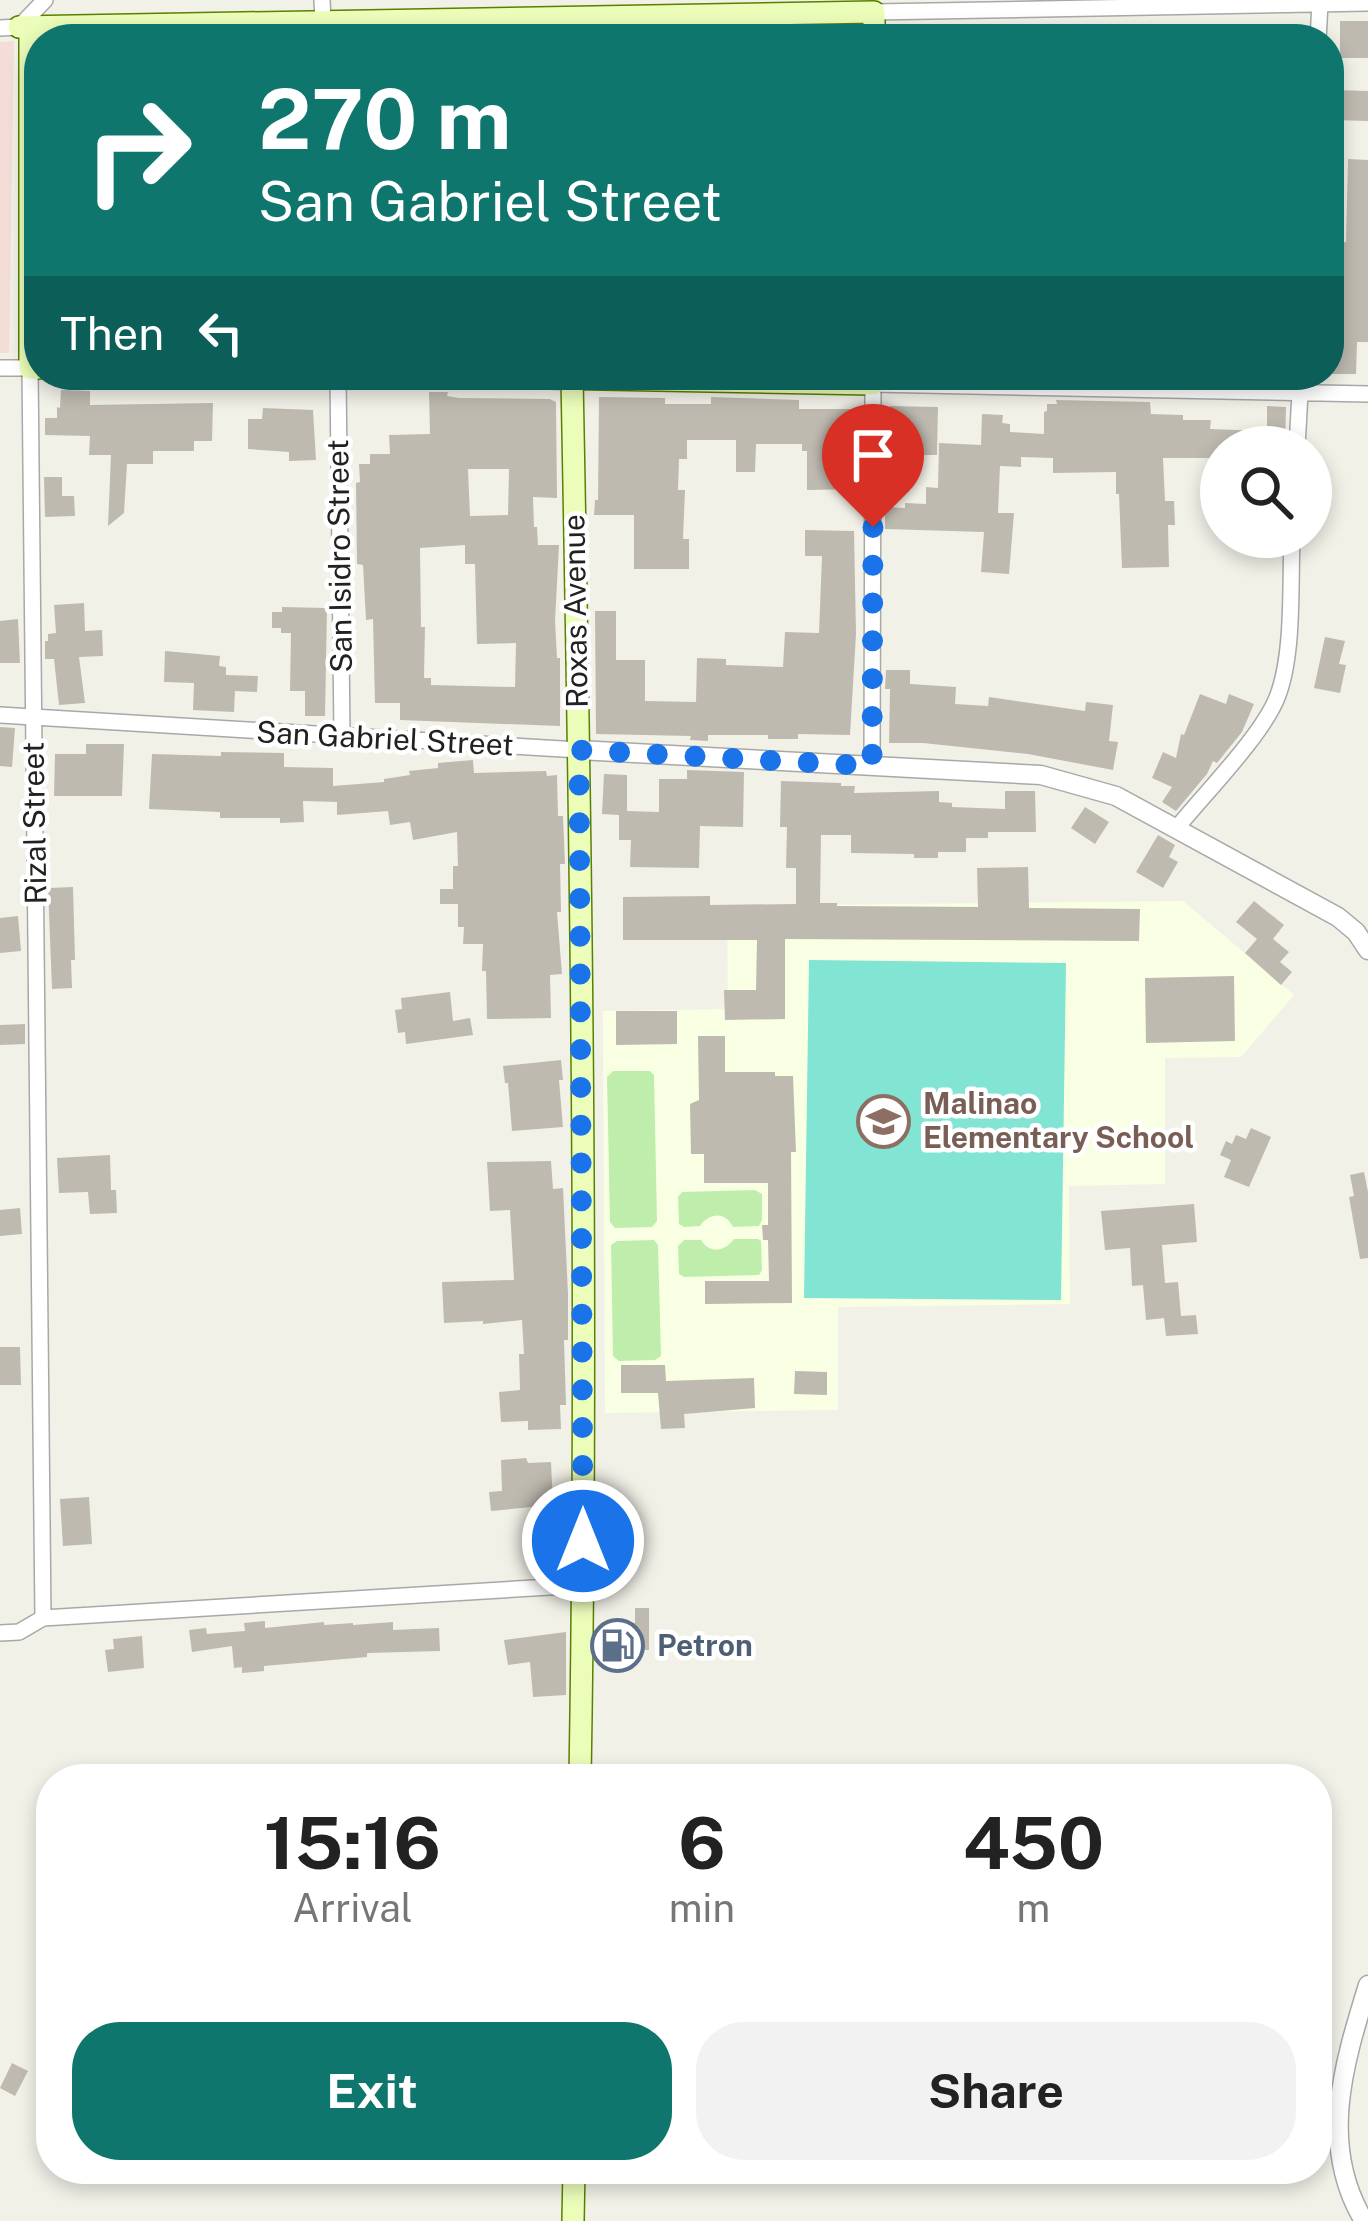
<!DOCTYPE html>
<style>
:root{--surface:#fff;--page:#f2f2f2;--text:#222;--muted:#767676;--accent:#0f766e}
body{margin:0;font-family:"Public Sans",sans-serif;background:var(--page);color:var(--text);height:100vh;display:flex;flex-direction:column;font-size:45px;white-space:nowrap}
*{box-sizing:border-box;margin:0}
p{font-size:39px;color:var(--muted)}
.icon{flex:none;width:66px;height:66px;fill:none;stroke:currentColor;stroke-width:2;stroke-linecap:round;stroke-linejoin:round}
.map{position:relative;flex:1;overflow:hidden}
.drawer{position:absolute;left:36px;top:1764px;width:1296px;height:420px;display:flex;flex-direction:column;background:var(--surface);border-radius:48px;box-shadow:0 6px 18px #0003}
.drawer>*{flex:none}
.guide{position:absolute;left:24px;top:24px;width:1320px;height:366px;border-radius:48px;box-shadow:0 6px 18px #0003;background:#0f766e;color:#fff;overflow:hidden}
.buttons{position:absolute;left:1200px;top:426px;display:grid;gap:24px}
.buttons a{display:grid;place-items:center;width:132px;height:132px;border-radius:50%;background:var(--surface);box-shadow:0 6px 18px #0003;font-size:60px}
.pin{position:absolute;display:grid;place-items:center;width:102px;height:102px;color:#fff;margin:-123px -51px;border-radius:50% 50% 50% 0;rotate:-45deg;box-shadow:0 0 12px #0007}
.pin .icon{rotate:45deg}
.me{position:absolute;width:132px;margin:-66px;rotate:0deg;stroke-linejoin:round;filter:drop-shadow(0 0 9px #0008)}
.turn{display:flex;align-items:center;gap:42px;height:252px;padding:0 36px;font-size:54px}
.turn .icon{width:156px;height:156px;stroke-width:2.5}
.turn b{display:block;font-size:84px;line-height:102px}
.then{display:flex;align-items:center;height:114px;padding:0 36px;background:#0003;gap:24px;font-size:45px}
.eta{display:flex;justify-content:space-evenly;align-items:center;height:204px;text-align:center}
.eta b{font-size:72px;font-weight:700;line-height:84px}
.button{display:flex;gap:24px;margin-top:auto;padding:24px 36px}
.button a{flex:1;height:138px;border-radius:48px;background:var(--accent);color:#fff;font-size:48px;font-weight:700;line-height:138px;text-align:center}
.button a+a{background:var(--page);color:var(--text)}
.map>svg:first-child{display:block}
.commercial{fill:#f3ddd6}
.education{fill:#f9ffe3}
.religious{fill:#cfcfcf}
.grass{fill:#bfeeac}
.park{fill:#c4fdd4}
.pitch{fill:#82e4d2}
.building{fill:#bfbab0;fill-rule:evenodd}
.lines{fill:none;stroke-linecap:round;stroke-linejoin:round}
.minor-casing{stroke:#a8a8a8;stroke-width:18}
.tertiary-casing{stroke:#a8a8a8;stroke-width:21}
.secondary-casing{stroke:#598000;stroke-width:24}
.minor{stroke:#fff;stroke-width:15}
.tertiary{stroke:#fff;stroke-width:18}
.secondary{stroke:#ecfdba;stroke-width:21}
.route{stroke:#1a73e8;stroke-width:21;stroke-dasharray:0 37.8}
.labels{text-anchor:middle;stroke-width:9;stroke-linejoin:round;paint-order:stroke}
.street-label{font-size:30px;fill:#212121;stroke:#fff}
.education-label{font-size:30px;font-weight:bold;fill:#785e54;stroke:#fff;text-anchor:start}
.service-label{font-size:30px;font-weight:bold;fill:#4e5e75;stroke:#fff;text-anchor:start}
</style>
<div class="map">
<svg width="1368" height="2221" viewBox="0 0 1368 2221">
<rect width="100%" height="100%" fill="#f2f1e8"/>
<path class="commercial" d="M14,41l-5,312h-9v-311z"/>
<path class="education" d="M1183,901l111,94 -53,62 -76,1v126l-96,2 1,118 -232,3v103l-233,3 -2,-402 125,-2 -1,-103z"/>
<path class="religious" d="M582,24h276l-1,15h-275z"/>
<path class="grass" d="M613,1071h37l4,4 3,146 -5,6 -37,1 -5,-6 -3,-145z
M755,1190l7,4v26l-3,6 -26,1c-8,-16 -24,-14 -33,-1l-16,1 -5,-3 -1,-27 4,-5z
M734,1239h24l3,2 1,29 -3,5 -75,2 -5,-3 -1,-28 6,-6h17c9,14 23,12 33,-1z
M654,1240l4,5 3,111 -6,4 -36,1 -6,-5 -2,-111 6,-4z"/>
<path class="park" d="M312,33h244v6h-514z"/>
<path class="pitch" d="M809,960l257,3 -5,337 -257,-2z"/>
<path class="building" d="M1340,21h28v37h-28z
M1333,90l35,1v30l-36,-1z
M1348,159l20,1v182h-11l-1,32h-26v-24h8l1,-44h-10v-64h17z
M61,390l29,1v14l123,-2 -1,38h-18v10h-41v13h-26l-3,49 -16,13 3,-71h-22l1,-19 -45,-1v-17h12v-11l3,1z
M429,392h19l-1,4 12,2 91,1 6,3 1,96 -24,-1 1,30h3l1,18h21l-4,76 2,37h3v68l-160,-6v-17h-25l-2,-84 -7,1 -3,-55 -6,-1 -1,-81 4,-1 -1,-18h11v-10h20l-1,-19 41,-1zM468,469h41l-1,46 -38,1zM465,545v19h10l2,80 39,-1 -1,44 -84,-2v-7h-7l1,-51h-4l-1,-79z
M599,397l66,1v6h46v-7l88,3v9h56l-1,45h4v35l-51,1v-39h-5v-7h-46l-1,28h-19v-32h-49v19h-8l-1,31h7l-2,49h6v30h-55v-54h-40l1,-15h3z
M1056,400l94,2 1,12 32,1v5h28l-1,9 57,2v-25l19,1 -1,40h-64v11h-58l2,43h9l1,24h-7l1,42 -47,1 -3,-74h-3v-22l-63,1v-15l-32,-1v10l-21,-1 -2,47h16l-5,61 -28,-2 3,-40 -99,-3v-22l20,1v-5l21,1v-17l12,1 1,-45 42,2 1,-31 21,1 -1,8 8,1v8l34,2v-22l3,-1v-7h10z
M890,406l48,1 -1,48h-47z
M263,408l50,2 3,50 -27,1v-9l-41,-3v-30h14z
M44,477h18v19h12l1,20 -30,1z
M805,530l49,1 2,103 -6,101 -52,-1v5h-30v-4h-60v6l-18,-1 1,-4 -95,-2 -1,-123h21v49h29v41l51,1 1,-44 29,1v6l57,2 2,-35 34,1 3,-77h-17z
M84,603l1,28 17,-1 1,26 -24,1 6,46 -26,2 -5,-46h-9v-18h3v-7l8,-1 -2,-28z
M282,607l45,1 -2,108h-20v-25h-15l1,-58h-10v-5h-9v-16h10z
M18,619l2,44h-20v-42z
M1325,637l20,4 -6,23 7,1 -6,28 -26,-5z
M165,651l55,5 -1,10 7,1v8l32,1 -1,16 -22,-1 -1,21 -41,-2 1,-27 -30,-1z
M886,670h24v14l46,3 -1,17 33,2 1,-9 96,14 1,-9 27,3 -4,36 9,1 -5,28 -85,-16 -105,-11h-34l1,-54h-5z
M1200,694l26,10 3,-10 25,10 -12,28 -25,31 -4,-2 -6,13 -31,37 -14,-9 10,-15 -20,-9 11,-26 13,6 5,-24 3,1z
M0,727l15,1 -3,39 -12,-1z
M86,744h38l-2,52h-68l1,-42h31z
M221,752l63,1v14l49,1v18l51,-4v-3l26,-4 -1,-4 29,-3v-5l35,-3 1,13 72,-2 1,5 10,-1 1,41h5l2,48h-5l1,48h-4l5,62 -12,1 1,43 -64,1 -1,-48h-4l1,-27h-20l1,-17h-6v-23h-18v-15h13v-23h5l-1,-34 -44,8 -3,-18 -20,3 -2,-14 -51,4v-13l-34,-1 1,21 -24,1v-5h-60v-6l-71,-3 3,-55 69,2z
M687,770l57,2 -1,55 -43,-1 -1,42 -69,-1 1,-27h-12v-25l-17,-1 2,-40 23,1v36l32,1v-33h28z
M781,781l60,2v3h14l-1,7 85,-2v11l13,1v4l53,2v-18h30l1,41h-48v6h-22v14h-28v6h-24v-4l-63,-1v-18h-30l-1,68h17v3l141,1 -1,-39 51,-1 1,41 111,1 -1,32 -354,-2v80l-60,1 -1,-30h32l1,-50h-134v-43l87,-1v9l86,-1v-36h-10l1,-41h-7z
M1085,807l24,15 -14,22 -24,-16z
M1158,835l17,10 -6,12 9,5 -15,26 -27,-16z
M73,887l2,73h-4l1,28 -20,1 -4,-101z
M1254,901l30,24 -11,14 16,13 -9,10 12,10 -11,13 -36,-32 12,-14 -21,-17z
M18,916l3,35 -21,2v-35z
M1234,976l1,65 -89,2 -1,-65z
M450,992l3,29 17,-3 3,17 -67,9 -1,-12 -7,1 -3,-23 7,-1 -1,-11z
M616,1011h61v33l-61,1z
M25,1024v20l-25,1v-20z
M698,1036h27v36h50v4h18l3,76h-5l1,151 -87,1v-23h64l-1,-41h-5l-1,-15h6v-42h-64v-29h-13l-1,-50 9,-4z
M561,1060l2,20h-4l4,47 -51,4 -4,-48h-3l-2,-17z
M1251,1128l20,9 -22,50 -25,-10 7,-17 -11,-5 6,-14 6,3 4,-9 10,4z
M110,1155l1,35h5l1,23 -27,1 -2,-22 -29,1 -2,-35z
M551,1161l2,28 10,-1 5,106v46h-4l2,65h-6l1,24 -33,1v-9l-27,1 -2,-30 21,-2 -1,-36h5l-2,-34 -39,4v-3l-39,2 -2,-41 72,-2 -4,-70 -20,1 -3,-49z
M1364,1172l4,20v66l-8,1 -11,-62 5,-1 -4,-21z
M1194,1204l3,38 -35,3 3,38 13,-1 3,34 15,-1 2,19 -32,2 -2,-18 -18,2 -3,-35 -11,1 -2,-38 -25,2 -4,-39z
M20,1208l2,26 -22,2v-26z
M0,1347h20l1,38h-21z
M621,1365h44l1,16 88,-3 1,30 -71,6 1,14 -24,1 -3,-36h-37z
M795,1371l32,1v23l-33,-1z
M526,1458l2,5 23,-1 2,43 -62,6 -2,-19 13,-1 -1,-31z
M89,1497l3,47 -29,2 -3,-47z
M635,1608h14v42h-14v-9l-21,1v-18l21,-1z
M265,1621v7l59,-6v3l29,-2v2l40,-3v8l46,-2 1,23 -73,2v4l-103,9v5l-22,2v-6l-8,1 -2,-22 -40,6 -3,-22 17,-2 1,6 38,-3 -1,-8z
M566,1632v63l-33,2 -3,-35 -22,3 -4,-25z
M142,1636l2,32 -36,4 -3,-22 9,-1 -1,-10z
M12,2063l16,8 -13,25 -15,-8z"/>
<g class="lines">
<defs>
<path id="minor" d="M322,0l1,22
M874,12l494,-9
M0,28l19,-1 26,-27
M1318,39l2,-35
M0,368h30l13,1250
M338,375l4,361
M1297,447l4,-72
M0,715l579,35
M872,766l1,-382 495,10
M1176,829c28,-35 88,-95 102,-134 16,-43 12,-111 14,-158
M0,1633l19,-1 24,-14 540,-33"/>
<path id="tertiary" d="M579,750l462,25 75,21 222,121 18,15 12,18
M1364,2221c-46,-76 -20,-158 4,-236"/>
<path id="secondary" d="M19,27l855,-15v27
M30,27v341h9
M390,375l483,9v-9
M572,378c9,467 16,934 8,1401
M573,2221l1,-52"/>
</defs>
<use href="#minor" class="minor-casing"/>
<use href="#tertiary" class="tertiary-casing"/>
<use href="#secondary" class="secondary-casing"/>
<use href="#minor" class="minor"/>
<use href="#tertiary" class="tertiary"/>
<use href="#secondary" class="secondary"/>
</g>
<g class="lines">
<path class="route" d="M583,1541l-4,-791 293,16 1,-239"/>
</g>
<defs>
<symbol id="school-ring" viewBox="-11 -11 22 22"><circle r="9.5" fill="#fff" stroke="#8d6e63" stroke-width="1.5"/><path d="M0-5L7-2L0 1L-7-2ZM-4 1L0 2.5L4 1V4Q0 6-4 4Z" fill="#8d6e63"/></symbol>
<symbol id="fuel-ring" viewBox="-11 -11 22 22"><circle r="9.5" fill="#fff" stroke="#5c6f8a" stroke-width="1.5"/><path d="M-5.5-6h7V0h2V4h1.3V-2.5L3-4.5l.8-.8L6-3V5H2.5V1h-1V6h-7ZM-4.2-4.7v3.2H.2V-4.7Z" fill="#5c6f8a"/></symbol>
</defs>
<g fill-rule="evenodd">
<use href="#school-ring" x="854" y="1092" width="59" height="59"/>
<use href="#fuel-ring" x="588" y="1616" width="59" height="59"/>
</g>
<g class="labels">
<g class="street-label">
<text transform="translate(340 556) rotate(-91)" y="10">San Isidro Street</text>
<text transform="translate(576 611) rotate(-91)" y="10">Roxas Avenue</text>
<text transform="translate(385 739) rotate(3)" y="10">San Gabriel Street</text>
<text transform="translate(35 823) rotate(-91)" y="10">Rizal Street</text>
</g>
<g class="education-label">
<text x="923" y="1114">Malinao<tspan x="923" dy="34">Elementary School</tspan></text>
</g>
<g class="service-label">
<text x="657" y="1656">Petron</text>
</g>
</g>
</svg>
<div class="buttons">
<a><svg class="icon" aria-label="search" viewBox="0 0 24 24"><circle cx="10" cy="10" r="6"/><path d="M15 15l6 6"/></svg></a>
</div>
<div class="pin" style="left:873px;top:527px;background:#d93025"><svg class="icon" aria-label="arrive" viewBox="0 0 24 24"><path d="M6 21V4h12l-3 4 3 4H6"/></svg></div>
<svg class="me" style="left:583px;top:1541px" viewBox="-20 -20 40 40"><circle r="17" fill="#1a73e8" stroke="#fff" stroke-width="3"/><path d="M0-11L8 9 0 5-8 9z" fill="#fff"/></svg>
<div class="guide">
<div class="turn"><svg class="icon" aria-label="right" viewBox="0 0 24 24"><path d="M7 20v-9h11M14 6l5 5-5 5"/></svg><div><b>270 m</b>San Gabriel Street</div></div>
<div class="then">Then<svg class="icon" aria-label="left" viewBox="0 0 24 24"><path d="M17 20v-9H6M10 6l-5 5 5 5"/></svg></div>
</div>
<section class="drawer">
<div class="eta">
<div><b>15:16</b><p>Arrival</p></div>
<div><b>6</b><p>min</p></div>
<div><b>450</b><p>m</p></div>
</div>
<div class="button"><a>Exit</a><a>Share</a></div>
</section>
</div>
